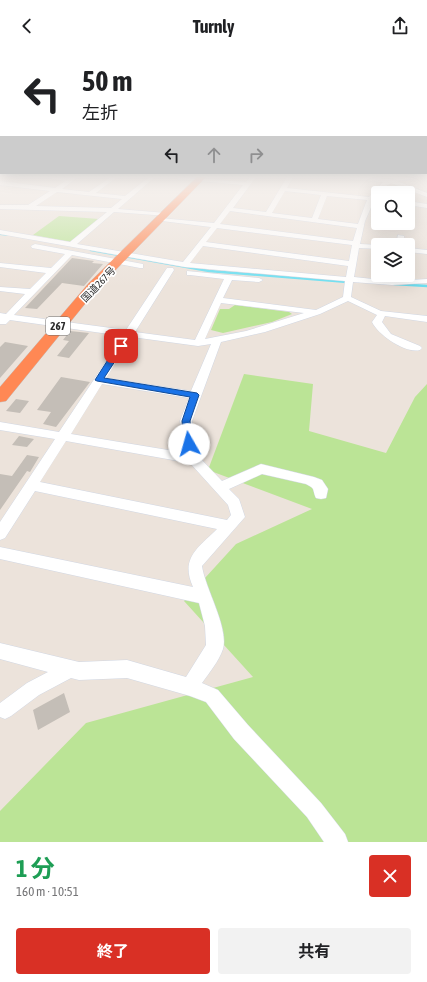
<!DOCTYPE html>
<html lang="ja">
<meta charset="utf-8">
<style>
:root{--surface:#fff;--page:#f2f2f2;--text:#202124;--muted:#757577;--accent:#d93025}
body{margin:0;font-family:"Asap Condensed","Noto Sans JP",sans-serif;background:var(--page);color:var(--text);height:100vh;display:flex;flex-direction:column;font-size:15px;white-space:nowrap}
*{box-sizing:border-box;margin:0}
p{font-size:13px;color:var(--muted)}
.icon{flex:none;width:22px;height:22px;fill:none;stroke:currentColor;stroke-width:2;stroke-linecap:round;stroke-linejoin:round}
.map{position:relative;height:790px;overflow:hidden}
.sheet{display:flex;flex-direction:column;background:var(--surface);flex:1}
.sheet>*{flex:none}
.guide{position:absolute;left:0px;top:0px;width:427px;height:122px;box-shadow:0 4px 16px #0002;background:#fff;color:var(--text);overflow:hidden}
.buttons{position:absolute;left:371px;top:134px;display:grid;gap:8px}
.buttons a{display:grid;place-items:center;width:44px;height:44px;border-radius:4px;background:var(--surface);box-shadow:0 4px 16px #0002;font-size:20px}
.pin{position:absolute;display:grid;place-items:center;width:34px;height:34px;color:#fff;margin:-17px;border-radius:8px;box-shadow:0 2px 6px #0006}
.me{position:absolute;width:44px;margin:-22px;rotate:353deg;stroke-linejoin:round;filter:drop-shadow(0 0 3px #0008)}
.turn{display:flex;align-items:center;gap:14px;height:84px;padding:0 16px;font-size:18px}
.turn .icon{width:52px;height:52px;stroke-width:2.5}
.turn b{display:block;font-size:28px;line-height:34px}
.lanes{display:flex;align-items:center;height:38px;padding:0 16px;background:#0003;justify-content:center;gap:20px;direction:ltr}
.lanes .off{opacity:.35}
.round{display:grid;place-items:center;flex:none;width:42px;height:42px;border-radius:4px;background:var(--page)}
.headline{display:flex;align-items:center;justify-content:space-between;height:68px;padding:0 16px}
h1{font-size:24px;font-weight:700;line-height:30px;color:#1e9e55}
.button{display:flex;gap:8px;margin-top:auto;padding:8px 16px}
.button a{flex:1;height:46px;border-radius:4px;background:var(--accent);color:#fff;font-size:16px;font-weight:700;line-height:46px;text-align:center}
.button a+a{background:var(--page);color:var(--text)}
header{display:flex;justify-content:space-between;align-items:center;height:52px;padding:0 16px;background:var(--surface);font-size:18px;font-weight:700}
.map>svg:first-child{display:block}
.green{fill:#bbe496}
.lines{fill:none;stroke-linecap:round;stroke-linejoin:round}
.stream-far1{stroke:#6cdff1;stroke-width:2}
.stream{stroke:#6cdff1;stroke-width:2.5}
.building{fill:#c4beb7}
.minor-casing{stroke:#d1d7e3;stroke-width:1}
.highway-casing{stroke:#c3c3c3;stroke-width:1}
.minor{fill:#fff;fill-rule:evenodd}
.highway{fill:#ff8854;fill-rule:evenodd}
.route{fill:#1a73e8;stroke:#114b97}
.labels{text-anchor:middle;stroke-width:3.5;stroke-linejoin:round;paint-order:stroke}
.far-street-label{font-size:10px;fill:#2a2a2a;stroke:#fff}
.shield{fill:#fff;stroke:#6a6a6a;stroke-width:1}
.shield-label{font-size:11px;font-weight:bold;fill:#2a2a2a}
</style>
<header><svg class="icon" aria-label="back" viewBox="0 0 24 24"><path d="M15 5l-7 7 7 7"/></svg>Turnly<svg class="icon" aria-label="share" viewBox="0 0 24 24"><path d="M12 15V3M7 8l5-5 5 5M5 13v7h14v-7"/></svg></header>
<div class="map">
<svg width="427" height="790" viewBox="0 0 427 790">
<rect width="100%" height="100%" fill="#ece3db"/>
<path class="green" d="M59,164l40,3 -29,23 -37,-7z
M235,253l54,7 3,2 -20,8 -49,11 -12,-3 9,-21h9z
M244,322l69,10 -4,47 77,22 29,-56 12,-13v458h-427v-31l86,-88 167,-46 -69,-76 52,-57 76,-35 -104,-39z"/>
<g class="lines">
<path class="stream-far1" d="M0,182l8,1
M91,198h2"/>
<path class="stream" d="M91,198l118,21 139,11
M394,232l33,2"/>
</g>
<path class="building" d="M72,206l22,3 -2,2 11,1 -19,22 -22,-3 -25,26 -12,-1z
M70,279l19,2 -20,25 -12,-2 12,-15 -6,-1z
M5,290l23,4 -28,32v-31z
M61,325l29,5 -34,45 -13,-3 8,-12 -14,-2z
M16,347l13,2 -9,12 -14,-2z
M19,384l15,3 -7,8 -15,-2z
M27,403l12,2 -9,15 -3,-1 -27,39v-36l12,2z
M64,641l6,19 -32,18 -5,-20z"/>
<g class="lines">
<defs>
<path id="minor" d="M43,125h35l-16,12 27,3 22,-15h6l-21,16 29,3 24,-19h6l-37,32 48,4 2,1v2l-54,-4 -37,32 106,18 28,-35 -49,-6 -2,-1v-2l54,5 29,-38 -65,-6 -3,-2 71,5 4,-5h6l-23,31 33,4 21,-35h6l-6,11 82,9 14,-15 -33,-3 -3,-2 44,2 9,-2h24l-27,4 30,12v4l-36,-14 -9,6 21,4 -24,-1 -2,2 -12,27 -5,23 19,1 -1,4 -19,-1 -5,29 38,4 35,-2v4l-35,2 -39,-3 -2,15 30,14 46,5v6l-42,-6 -3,6 9,12 29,12 2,2 -2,2c-14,4 -42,-15 -48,-28l5,-7 -29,-14 -28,13 -55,18 -44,10 -29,79 3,23 4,13 23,24 39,-17 53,13 8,3 6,9 -2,9 -5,1 -5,-1c-4,-9 0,-9 -10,-14l-44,-10 -33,15 10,10 6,18 -43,49c3,22 27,62 21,83 -4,12 -14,24 -21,34l16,7 30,35 73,78 24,31 3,8h-24l-17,-25 -73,-78 -28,-37 -16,-6 -63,-18 -48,2 -8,-2 -32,17 -28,21 -6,3 -5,-2v-14l27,-20 21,-11 -48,-13v-16l79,19 48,-2 59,17 20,-32 -1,-19 -6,-23 -199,-44v-12l193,40c-13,-29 5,-39 24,-58l-182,-38 -30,47 -5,2v-18l55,-83 -55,-9v-8l59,10 64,-96 -113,-16 -4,4h-6v-11l6,1 19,-20 -25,-3v-4l30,2 16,-16 -46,-6v-4l51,5 14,-14 -33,-6 -1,-2 4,-2 108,20v4h-3l-68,-13 -58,60 112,15 41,-62h6l1,2 -39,62 60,8 29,-61 -34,-4h-3v-4l72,7 4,2 -4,2 -27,-2 -9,18 93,12 27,-13 2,-16 -160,-14 -185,-33v-4l70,12 37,-30 -107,-3v-4h28l22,-14 -50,-6v-4l55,7 10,-7zM285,139l36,4 -9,23 -40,-5zM57,140l65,7 -11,9 -75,-2zM327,144l40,4 -9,24 -40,-5zM230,159l127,17 -4,13 -133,-17zM217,176l135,17 -3,16 -143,-19zM203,194l145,20 -2,11 -156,-14zM221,251l83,10 -58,18 -41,8zM132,285l66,9 13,-2 -20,47 -85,-13zM102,332l87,14 -9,23 6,32 -115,-19zM66,389l124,22 38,42 3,10 -4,5 -187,-38z
M408,149l19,3v4l-19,-3z
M398,183l6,1v9h-8z
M408,196l19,2v4l-19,-2z"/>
<path id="highway" d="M197,125h9l-109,112 -91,112 -6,1v-15l89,-104z"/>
</defs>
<use href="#minor" class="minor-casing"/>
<use href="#highway" class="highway-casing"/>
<use href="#minor" class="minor"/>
<use href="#highway" class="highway"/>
</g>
<linearGradient id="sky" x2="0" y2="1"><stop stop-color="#76c5ec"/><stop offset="0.53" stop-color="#f6f2ef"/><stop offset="1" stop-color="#f6f2ef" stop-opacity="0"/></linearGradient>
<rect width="427" height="235" fill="url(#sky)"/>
<path class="route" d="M121,291l4,3 -21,32 93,15 2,2 -9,26 3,23 -1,2h-6l-2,-2 -2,-23 8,-24 -93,-16 -2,-1 23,-36z"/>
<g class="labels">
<g class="far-street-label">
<text transform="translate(98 232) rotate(-46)" y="4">国道267号</text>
</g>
<rect class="shield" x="46" y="265" width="24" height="18" rx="3"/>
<g class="shield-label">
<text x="58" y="278">267</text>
</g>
</g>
</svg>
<div class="buttons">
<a><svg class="icon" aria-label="search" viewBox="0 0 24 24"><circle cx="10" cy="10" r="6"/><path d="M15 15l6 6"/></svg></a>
<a><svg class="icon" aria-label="layers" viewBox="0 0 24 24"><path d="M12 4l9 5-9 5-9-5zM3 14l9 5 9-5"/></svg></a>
</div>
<div class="pin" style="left:121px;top:294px;background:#d93025"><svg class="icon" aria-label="arrive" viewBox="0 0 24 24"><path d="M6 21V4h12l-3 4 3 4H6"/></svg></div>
<svg class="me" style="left:189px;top:392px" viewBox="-20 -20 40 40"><circle r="19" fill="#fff"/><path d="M0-13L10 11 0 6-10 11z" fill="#1a73e8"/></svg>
<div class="guide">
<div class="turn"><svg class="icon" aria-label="left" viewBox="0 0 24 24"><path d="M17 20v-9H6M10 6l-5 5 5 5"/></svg><div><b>50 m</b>左折</div></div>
<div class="lanes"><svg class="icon" aria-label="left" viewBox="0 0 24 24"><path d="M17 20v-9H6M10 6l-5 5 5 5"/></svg><svg class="icon off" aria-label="ahead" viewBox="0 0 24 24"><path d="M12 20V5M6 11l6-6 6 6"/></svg><svg class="icon off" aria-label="right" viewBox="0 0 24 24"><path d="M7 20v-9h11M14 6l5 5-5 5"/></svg></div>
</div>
</div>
<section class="sheet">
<div class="headline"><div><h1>1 分</h1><p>160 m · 10:51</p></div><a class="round" style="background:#d93025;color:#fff"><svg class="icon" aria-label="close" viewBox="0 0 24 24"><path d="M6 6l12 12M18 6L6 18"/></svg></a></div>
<div class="button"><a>終了</a><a>共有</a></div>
</section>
